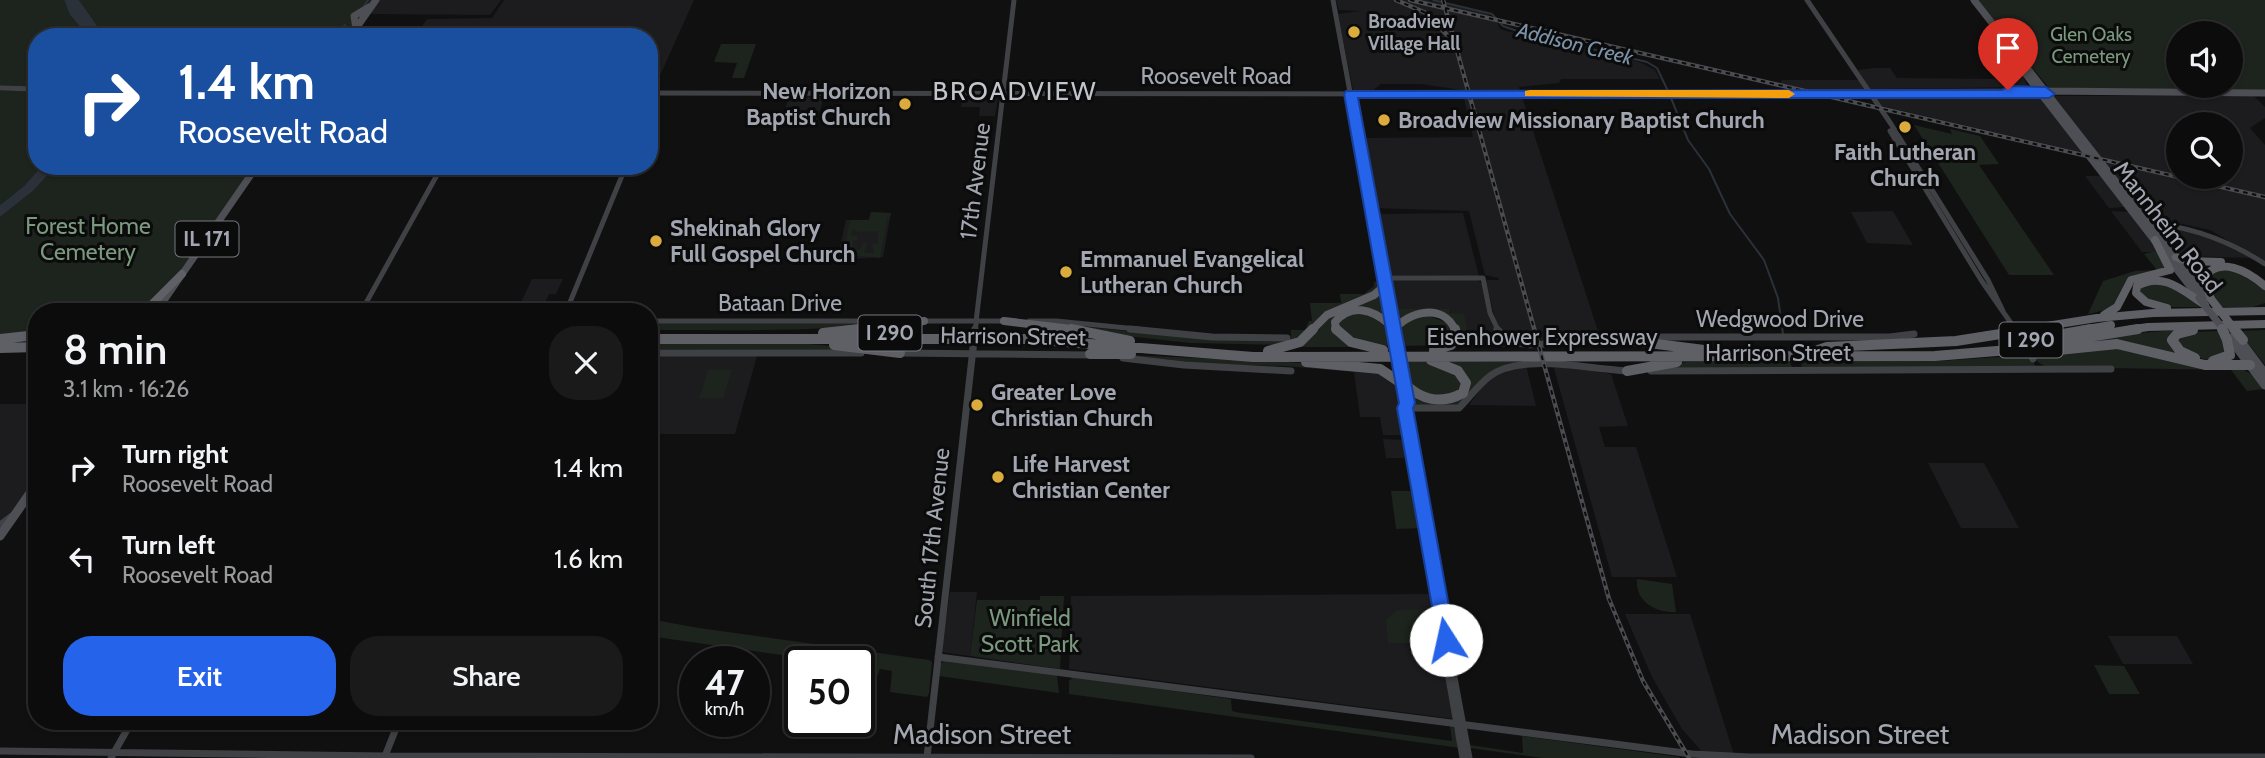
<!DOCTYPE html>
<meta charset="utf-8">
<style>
:root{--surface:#0c0c0d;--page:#1a1a1b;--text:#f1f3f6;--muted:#9a9b9d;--line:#2c2c2e;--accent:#2563eb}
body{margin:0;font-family:Cabin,sans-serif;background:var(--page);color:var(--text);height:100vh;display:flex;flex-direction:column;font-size:26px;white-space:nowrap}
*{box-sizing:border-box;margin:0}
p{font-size:23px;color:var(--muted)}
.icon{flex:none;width:38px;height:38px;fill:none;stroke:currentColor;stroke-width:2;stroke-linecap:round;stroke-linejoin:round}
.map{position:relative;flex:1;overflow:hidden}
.side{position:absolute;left:28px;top:303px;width:630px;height:427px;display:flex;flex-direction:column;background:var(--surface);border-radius:28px;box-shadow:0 2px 5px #0004,0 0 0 2px var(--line)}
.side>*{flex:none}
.banner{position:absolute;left:28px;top:28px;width:630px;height:147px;border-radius:28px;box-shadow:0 2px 5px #0004,0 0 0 2px var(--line);background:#1a4fa0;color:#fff;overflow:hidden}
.buttons{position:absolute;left:2166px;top:21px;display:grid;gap:14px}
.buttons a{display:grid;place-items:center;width:77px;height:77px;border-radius:50%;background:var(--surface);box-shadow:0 2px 5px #0004,0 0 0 2px var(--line);font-size:35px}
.speed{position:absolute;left:679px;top:646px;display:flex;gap:14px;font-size:35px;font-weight:700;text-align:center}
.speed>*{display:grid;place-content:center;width:91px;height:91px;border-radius:50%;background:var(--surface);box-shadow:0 2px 5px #0004,0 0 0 2px var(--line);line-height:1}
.speed small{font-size:18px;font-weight:400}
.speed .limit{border:4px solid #111;border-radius:10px;background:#fff;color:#111}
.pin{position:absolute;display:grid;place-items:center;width:60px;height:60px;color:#fff;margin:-72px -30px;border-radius:50% 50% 50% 0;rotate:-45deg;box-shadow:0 0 7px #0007}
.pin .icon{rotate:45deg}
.me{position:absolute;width:77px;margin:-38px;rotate:350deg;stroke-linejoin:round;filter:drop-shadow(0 0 5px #0008)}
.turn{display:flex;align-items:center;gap:24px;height:147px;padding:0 35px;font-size:32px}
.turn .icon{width:91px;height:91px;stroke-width:2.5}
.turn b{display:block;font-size:49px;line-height:60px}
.round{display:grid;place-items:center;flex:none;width:74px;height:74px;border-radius:28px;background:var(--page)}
.overview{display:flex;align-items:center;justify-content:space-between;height:119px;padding:0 35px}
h1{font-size:42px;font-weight:600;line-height:52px}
.button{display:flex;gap:14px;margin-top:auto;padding:14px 35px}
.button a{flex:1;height:80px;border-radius:28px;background:var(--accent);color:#fff;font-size:28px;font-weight:600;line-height:80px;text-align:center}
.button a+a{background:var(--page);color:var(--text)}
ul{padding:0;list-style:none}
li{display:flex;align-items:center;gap:21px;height:91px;padding:0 35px}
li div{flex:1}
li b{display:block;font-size:26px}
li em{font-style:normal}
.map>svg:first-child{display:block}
.built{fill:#1c1c1e}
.green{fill:#1d231d;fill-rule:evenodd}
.water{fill:#2b3138}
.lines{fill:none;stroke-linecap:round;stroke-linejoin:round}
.stream{stroke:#2b3138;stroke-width:2}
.secondary-far1{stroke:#3f4145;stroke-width:5}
.secondary{stroke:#3f4145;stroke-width:7}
.primary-far1{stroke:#4d4f54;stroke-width:7}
.primary{stroke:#4d4f54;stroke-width:9}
.highway-far1{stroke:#5e6066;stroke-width:8}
.highway{stroke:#5e6066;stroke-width:10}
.rail-casing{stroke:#4a4c50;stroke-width:4.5}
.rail{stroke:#0b0b0c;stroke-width:2;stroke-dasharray:4.5;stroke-linecap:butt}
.secondary-bridge-far1{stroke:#3f4145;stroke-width:5}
.secondary-bridge{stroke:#3f4145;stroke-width:7}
.primary-bridge-far1{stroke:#4d4f54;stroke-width:7}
.primary-bridge{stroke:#4d4f54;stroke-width:9}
.highway-bridge-far1{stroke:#5e6066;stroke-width:8}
.highway-bridge{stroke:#5e6066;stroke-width:10}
.route{fill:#2563eb;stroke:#184099;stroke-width:2}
.slow{fill:#f59e0b}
.poi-dot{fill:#dcab3d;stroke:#0b0b0c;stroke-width:2.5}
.labels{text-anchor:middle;stroke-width:6;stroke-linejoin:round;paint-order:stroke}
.far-poi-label{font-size:19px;font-weight:bold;fill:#a2a6b0;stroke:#0b0b0c;text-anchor:start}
.far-park-label{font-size:19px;fill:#7b997e;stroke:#0b0b0c}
.far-water-label{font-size:21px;font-style:italic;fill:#7c92a8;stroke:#0b0b0c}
.shield{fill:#0b0b0c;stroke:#75787f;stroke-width:2}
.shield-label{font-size:21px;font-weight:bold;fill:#a2a6b0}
.street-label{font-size:23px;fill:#a2a6b0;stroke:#0b0b0c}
.poi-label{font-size:23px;font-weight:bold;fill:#a2a6b0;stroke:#0b0b0c;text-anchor:start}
.park-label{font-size:23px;fill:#7b997e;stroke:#0b0b0c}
.quarter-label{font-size:26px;letter-spacing:2px;fill:#c3c5cd;stroke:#0b0b0c}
.near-street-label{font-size:28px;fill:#a2a6b0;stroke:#0b0b0c}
</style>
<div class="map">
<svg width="2265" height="758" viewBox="0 0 2265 758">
<rect width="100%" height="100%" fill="#101011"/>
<path class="built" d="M379,0h122l-11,15 -120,-1z
M504,0h190l-40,89 -5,2v-54h-234l12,-18 65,-1z
M1336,0h92l55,12 13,7 4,10 6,2 133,31 16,8 5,9h-99l-2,4 -40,4 1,4 -44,5h45l2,4 76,234 -57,8 -3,-7h-9l1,7 -23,-5 -12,-15 -10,-38 1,-4h12v-2l-14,-3 -16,-64 -95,-3 -12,-70 111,-1 -11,-47 -41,-6h-40l-9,7 -19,-1 -15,-76 23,-3 -22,-1z
M1989,67h29l10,20 -222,3 -26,-6 2,-4h82l-6,-10 17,-2h15l7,10 100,1z
M789,96l35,1 -7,24h-35z
M1875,96h379l11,11v11l-15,10 15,17v50l-78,-18h44v-53h-52v51l-297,-69z
M963,97h35l-3,19h-16l1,-9h-19z
M2103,162l162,37v63l-55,-32 -60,-13z
M2085,176h16l24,31 -16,1z
M1378,211l4,3 81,-1 16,63 -91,-1 -13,-61z
M1893,211l20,34 -46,-2 -16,-31z
M2111,211l19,1 29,40h-17z
M871,212l20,1 -8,44 -46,3 9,-40h23z
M2167,228l36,5 50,25 -73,-2 -17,-23 -1,-4z
M532,279h31l-7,15h-7l-8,17h-24z
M1392,280h86l4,4 11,42 7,9h-31l-21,-26h-56l-4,-26z
M649,355l108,1 -22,78h-86z
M1526,365l10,41 -67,-1 16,-22 12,-9z
M1553,365l58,9 17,52 -29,1 6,20h31l41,130h-65z
M1354,372l36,3 6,9 8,51h-21l-3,-18h-20z
M0,404h37v73l-29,39 -8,8z
M1383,439l23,1 4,18h-24z
M1928,463h56l35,65h-58z
M950,592h27l-7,64 -29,-4z
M1433,594l22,125 -386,-50 2,-73z
M1625,614h65l44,141 -30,-1 -22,-25 -30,-52z
M2108,636h69l16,28h-70z"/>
<path class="green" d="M0,0h64l6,15 19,22h-52v37l-11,12h-26z
M79,0h293l-26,37h-241z
M1977,0h288v90l-216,-2zM2179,33h52v53h-52z
M721,44h35l-12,34h-12l5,-15 -23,-1z
M0,91h37v75h5l-18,20 -24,19z
M1914,125l38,9 -2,-5 30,7 19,28 -20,1 75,110h-45z
M56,166h198c-23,33 -82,129 -114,144 -12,5 -85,2 -103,2v18l-37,5v-118l33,-26z
M871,212l20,1 -4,13 2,-11 -1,1 -8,42 -37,-4 7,-34h19zM853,229l4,3 22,-1 -2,13h-5l2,9h-10l3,-10h-4l-3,7 -8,-1 1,-9h4l1,-4 -7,-1z
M2145,236l25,31 -44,14c-14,24 -7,27 -38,33l15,-33 32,-10 22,-1 -13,-16 12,-3z
M2232,269l33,19v15l-12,4h-34l-12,-25 5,-11z
M1374,282h5v7l-23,10 -69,46 -97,-2 -91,-10 -39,-9 130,14 95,3 6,-3v-8h14l4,-9h3l-2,-18h31l-1,-9h24l10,-8z
M2159,282l35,17 6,8h-35l-22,-9 -4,-10z
M1381,293l5,26 -11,-9 -40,8 17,29h-57l34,-31z
M1393,309h56l1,4 14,1 5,21h29l16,9 18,3h-78l-3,-26c-19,-5 -39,-16 -55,2z
M1360,311l23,10 6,25 -18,-2 -30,-11 -3,-12 3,-4z
M1427,315l21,8 6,12 -9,10 -45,1 -2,-14 3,-11z
M649,323h248c-82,9 -166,7 -248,7z
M2187,329l-13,4 8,21 -99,-13 33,-6z
M2265,330v35l-27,-34z
M2219,331l9,19 -20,10 -19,-5 -13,-16 14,-7z
M649,343l160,1 65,6 -225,-1z
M2103,346l141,24 9,5 10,14 -16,2 -16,-21 -185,-3 -8,-5 -4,-8z
M1104,354l185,8 85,7 16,6 -105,-9 -81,-2z
M2027,355l8,10 -1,2 -231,2 -3,-8h140z
M1403,360h18l31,10 11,19 -29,9 -25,-12z
M1447,360l73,2 -17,4 -45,39h-44l-4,-3 -2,-13 18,11 41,-9z
M1780,361h9l4,8h-154l48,-7z
M708,370h24l-9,28h-24z
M1391,491h25l5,37 -25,1z
M1637,579l35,5 4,28c-20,1 -41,-10 -39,-33z
M1040,596h24l-4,73 -90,-13 7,-56h63z
M1434,609l6,34h-52l-2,-23 11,-10z
M649,619l50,9 230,32 3,2 -3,31 -2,4 -37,-5 2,-21 -12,-2 -7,20 -14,-2v-25l-35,-1 -175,-25z
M944,660l113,15 2,18 -120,-17 2,-12z
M2094,665l30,1 16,28h-31z
M1073,677l158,22 1,12 9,2 211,28 -2,-15h3l7,22 -391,-54v-13z
M1522,736l157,21 1,1h-137l-73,-10v-3l53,8z"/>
<path class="water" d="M64,0h15l26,37h-16l-19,-22z
M42,166h14l-23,25 -33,26v-12l24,-19z"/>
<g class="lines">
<path class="stream" d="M1433,0l59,14 11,12 17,6 127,30 10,6 10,21
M364,6l4,-6
M337,37l1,-6 7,-6
M1671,98l17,42 21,29 21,45 34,46 14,38 5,36"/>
<path class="secondary-far1" d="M1333,0l61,330
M1807,0l84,124 97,156 15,31
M0,88l37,1
M649,93l780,1
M1534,93l503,-2
M649,108l7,-15
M1890,131l91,149 34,49
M2147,223c44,3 81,17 118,41
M1383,278h100l7,35 8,17
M1382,287l8,43
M361,312l81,-146
M566,312l60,-146
M649,321h247
M921,321h87
M1029,321h27l91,9
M976,322l38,-322"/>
<path class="secondary" d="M1130,329l82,8 75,1
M1390,329l2,11
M1497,329c22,27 59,12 89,8 11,-1 23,0 34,0
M1635,337h255l24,-3
M649,353h212
M900,353l192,2
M1123,358l61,7 107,6
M1396,367l73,391
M1401,367l6,36 -2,5
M1651,371l460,-2
M1405,408h54c10,-10 19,-23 31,-32 32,-24 101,-6 140,-5
M0,525l12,-9
M1445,642l-1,8 19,108
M938,657l754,97 57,3h516
M0,751l385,5 866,2
M385,756l14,-35
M927,757l46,-408
M111,758l21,-37"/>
<path class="primary-far1" d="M1974,0l233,298
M356,29l-2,-13 15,-9
M350,37l26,-37
M2014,59l185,239
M2044,91l221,2
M156,312l101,-146"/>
<path class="primary" d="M2230,338l35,47
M2238,338l27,36
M0,536l37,-53"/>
<path class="highway-far1" d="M2176,257l11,4 34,1
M2211,299l-7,-20c14,-25 45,-7 61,7
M2167,308l-21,-6 -10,-9 1,-7c27,-15 46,5 68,19
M140,312l10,-6 32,-32
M2104,315l13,-8 14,-27 39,-10 -15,-30
M1004,321l77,9
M845,330l79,-9
M1312,330l15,-15 47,-20 8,-7
M1336,330l-1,-8c16,-19 37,-13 54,2
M1394,330c14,-19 50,-27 61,0
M2021,330l76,-12 56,-5 112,-2
M2081,330l30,-5
M2128,330l20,-3 117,-3"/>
<path class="highway" d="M1071,329l59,12
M1336,329l15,13 32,8
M2193,330l-16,4 -5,6 8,11 15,7
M1394,331l2,-2
M823,333l37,-4
M1620,337l5,3 79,10
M0,339l37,-4
M649,339h379l225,18 682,-1 74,-6 129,-21
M2005,344l86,-15
M834,345l66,8
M0,348l37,-1
M1434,350l17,-5 6,-7 -2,-9
M1818,350l9,-3 129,-6 76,-12
M1268,351l32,-9 13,-13
M2039,352l78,-8 88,21h45
M1090,354h41
M2213,361l17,-6 -3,-15
M1306,362l74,7 18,12
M1627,371l50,-9
M1404,383c17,17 37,22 59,10l3,-10 -8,-12 -27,-11"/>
<defs>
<path id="rail" d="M1396,0l30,13 23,24
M1410,0l855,197
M1443,0l166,599 34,82 46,77"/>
</defs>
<use href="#rail" class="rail-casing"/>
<use href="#rail" class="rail"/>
<path class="secondary-bridge-far1" d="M1429,94l105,-1
M975,330l1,-6"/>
<path class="secondary-bridge" d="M2015,329l18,30
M1392,340l4,27
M1396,340l5,27
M973,348l2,-19"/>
<path class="primary-bridge-far1" d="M2199,298l25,32"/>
<path class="primary-bridge" d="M2222,329l3,3"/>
<path class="highway-bridge-far1" d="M2211,299l24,31"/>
<path class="highway-bridge" d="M2222,329l5,11
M2234,329l9,11"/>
</g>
<path class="route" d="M2008,86l38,1 9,7 -6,4h-691l57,305 -2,5 42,232 -3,6 -6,2 -7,-2 -42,-238 2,-5 -55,-309 2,-3 656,-1z"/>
<path class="slow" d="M1530,90h259l6,4 -6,4 -264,-2v-5z"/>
<g class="poi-dot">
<circle cx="1354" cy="32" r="7"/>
<circle cx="905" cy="104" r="7"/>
<circle cx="1384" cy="120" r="7"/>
<circle cx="1905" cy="127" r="7"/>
<circle cx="656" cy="241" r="7"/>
<circle cx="1066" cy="272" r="7"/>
<circle cx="977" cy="405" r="7"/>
<circle cx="998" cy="477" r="7"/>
</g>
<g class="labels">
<g class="far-poi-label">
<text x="1368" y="28">Broadview<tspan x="1368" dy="22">Village Hall</tspan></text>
</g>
<g class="far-park-label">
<text x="2091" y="41">Glen Oaks<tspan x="2091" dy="22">Cemetery</tspan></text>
</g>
<g class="far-water-label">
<text transform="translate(1575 44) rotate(14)" y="7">Addison Creek</text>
</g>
<g class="shield">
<rect x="175.5" y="221.5" width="63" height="35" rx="5"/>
<rect x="858.5" y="315.5" width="63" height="35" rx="5"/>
<rect x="1999.5" y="322.5" width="63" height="35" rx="5"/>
</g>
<g class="shield-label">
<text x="207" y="246">IL 171</text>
<text x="890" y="340">I 290</text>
<text x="2031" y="347">I 290</text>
</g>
<g class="street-label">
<text x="1216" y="84">Roosevelt Road</text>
<text transform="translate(975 181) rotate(-83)" y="8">17th Avenue</text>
<text transform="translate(2168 227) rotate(52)" y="8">Mannheim Road</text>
<text x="780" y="311">Bataan Drive</text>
<text x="1780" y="327">Wedgwood Drive</text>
<text transform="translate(1013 336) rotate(1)" y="8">Harrison Street</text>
<text x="1542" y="345">Eisenhower Expressway</text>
<text x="1778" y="361">Harrison Street</text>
<text transform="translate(932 538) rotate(-84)" y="8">South 17th Avenue</text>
</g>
<g class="poi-label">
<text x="891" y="99" text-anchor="end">New Horizon<tspan x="891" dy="26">Baptist Church</tspan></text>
<text x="1398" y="128">Broadview Missionary Baptist Church</text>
<text x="1905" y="160" text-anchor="middle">Faith Lutheran<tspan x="1905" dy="26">Church</tspan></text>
<text x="670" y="236">Shekinah Glory<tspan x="670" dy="26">Full Gospel Church</tspan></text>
<text x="1080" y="267">Emmanuel Evangelical<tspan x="1080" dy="26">Lutheran Church</tspan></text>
<text x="991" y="400">Greater Love<tspan x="991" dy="26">Christian Church</tspan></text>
<text x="1012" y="472">Life Harvest<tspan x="1012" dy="26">Christian Center</tspan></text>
</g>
<g class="park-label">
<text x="88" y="234">Forest Home<tspan x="88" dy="26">Cemetery</tspan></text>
<text x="1030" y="626">Winfield<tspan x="1030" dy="26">Scott Park</tspan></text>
</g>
<g class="quarter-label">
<text x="1015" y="100">BROADVIEW</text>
</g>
<g class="near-street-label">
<text x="982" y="744">Madison Street</text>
<text x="1860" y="744">Madison Street</text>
</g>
</g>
</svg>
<div class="buttons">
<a><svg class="icon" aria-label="sound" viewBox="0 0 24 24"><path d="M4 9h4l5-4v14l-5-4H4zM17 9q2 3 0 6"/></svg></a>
<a><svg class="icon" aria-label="search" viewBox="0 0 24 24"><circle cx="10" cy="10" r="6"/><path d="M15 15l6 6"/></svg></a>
</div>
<div class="speed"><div>47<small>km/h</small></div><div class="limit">50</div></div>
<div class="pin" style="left:2008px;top:90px;background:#d93025"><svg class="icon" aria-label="arrive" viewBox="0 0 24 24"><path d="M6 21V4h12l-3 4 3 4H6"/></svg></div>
<svg class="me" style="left:1446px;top:640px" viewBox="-20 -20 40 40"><circle r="19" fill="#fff"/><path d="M0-13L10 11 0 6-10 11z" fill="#2563eb"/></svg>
<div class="banner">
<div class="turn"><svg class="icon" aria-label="right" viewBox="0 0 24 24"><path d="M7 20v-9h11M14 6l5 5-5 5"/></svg><div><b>1.4 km</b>Roosevelt Road</div></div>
</div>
<section class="side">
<div class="overview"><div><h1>8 min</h1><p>3.1 km · 16:26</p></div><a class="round"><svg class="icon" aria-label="close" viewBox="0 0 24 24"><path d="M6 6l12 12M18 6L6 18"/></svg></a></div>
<ul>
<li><svg class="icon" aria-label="right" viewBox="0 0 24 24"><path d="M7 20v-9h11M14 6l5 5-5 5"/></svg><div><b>Turn right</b><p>Roosevelt Road</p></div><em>1.4 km</em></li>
<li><svg class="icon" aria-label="left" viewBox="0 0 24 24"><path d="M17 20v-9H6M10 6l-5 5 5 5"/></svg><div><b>Turn left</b><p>Roosevelt Road</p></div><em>1.6 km</em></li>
</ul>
<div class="button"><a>Exit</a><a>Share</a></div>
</section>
</div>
